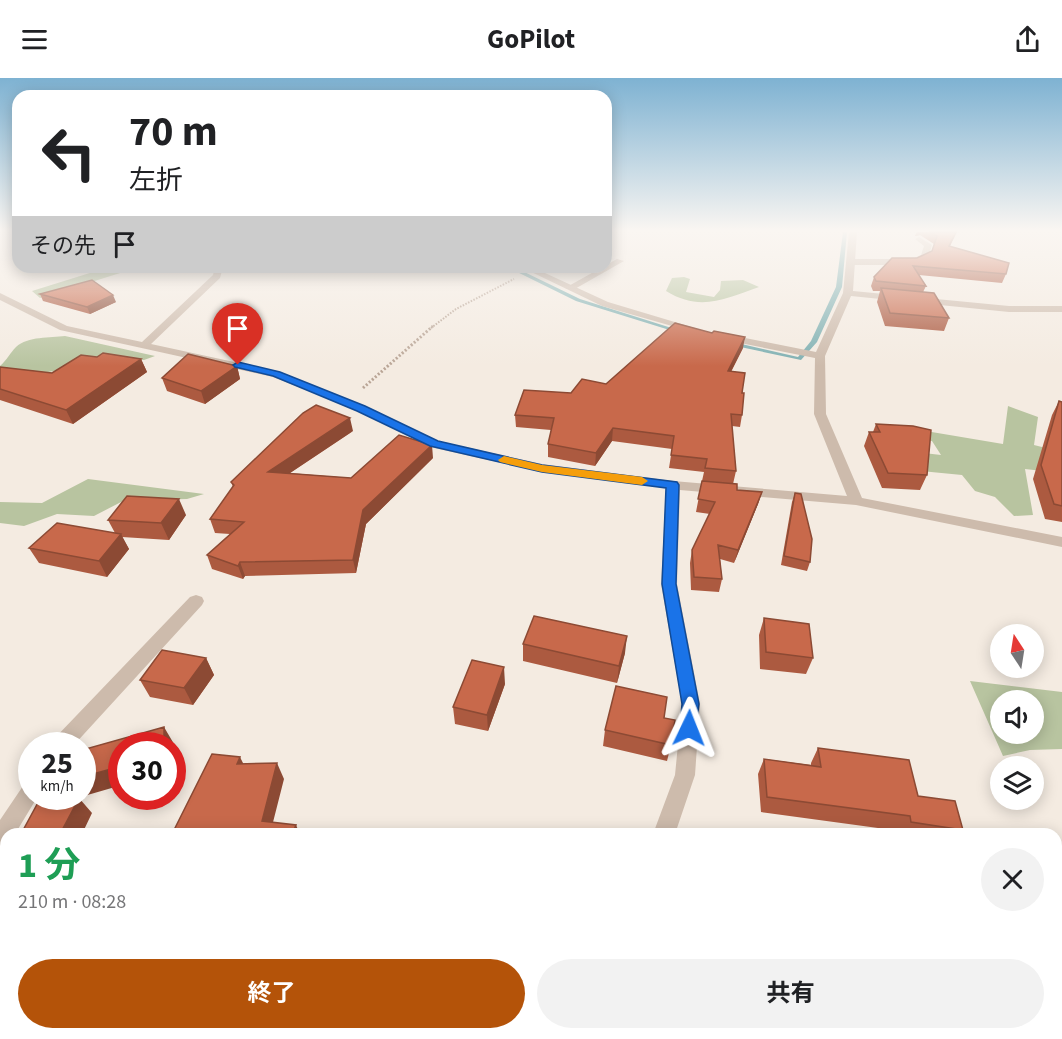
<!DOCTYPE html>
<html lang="ja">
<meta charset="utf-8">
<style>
:root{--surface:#fff;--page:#f2f2f2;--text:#202124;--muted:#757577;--accent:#b45309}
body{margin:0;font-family:"Source Sans 3","Noto Sans JP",sans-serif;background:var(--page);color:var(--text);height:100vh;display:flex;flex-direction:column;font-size:22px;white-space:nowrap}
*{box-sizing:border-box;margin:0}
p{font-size:20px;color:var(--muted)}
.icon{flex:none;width:33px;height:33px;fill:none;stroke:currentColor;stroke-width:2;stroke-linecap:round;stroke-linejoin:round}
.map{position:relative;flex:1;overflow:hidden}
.sheet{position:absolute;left:0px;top:750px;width:1062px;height:212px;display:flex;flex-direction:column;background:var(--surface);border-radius:18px 18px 0 0;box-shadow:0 3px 15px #0003}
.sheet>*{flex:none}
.banner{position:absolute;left:12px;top:12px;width:600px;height:183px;border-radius:18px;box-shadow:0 3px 15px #0003;background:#fff;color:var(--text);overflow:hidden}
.needle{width:39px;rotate:348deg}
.buttons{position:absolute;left:990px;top:546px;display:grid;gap:12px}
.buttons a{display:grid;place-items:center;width:54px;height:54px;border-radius:50%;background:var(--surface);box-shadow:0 3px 15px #0003;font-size:30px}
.speed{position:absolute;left:18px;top:654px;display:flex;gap:12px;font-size:30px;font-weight:700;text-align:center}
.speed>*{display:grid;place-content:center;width:78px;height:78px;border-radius:50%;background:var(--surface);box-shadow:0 3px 15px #0003;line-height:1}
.speed small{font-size:15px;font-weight:400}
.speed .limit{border:9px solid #d22;background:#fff;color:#111}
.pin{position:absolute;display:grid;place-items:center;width:51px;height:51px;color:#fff;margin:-62px -26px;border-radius:50% 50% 50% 0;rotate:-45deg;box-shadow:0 0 6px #0007}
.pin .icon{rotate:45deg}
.me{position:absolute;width:66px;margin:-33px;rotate:2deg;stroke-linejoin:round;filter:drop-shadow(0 0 4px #0008)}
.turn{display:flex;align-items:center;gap:21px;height:126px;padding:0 18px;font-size:27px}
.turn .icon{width:78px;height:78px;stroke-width:2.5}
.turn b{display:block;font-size:42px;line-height:51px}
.then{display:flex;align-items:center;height:57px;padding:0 18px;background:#0003;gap:12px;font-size:22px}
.round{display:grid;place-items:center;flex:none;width:63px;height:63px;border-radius:32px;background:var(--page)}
.head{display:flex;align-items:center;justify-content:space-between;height:102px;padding:0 18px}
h1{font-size:36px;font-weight:700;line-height:45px;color:#1e9e55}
.primary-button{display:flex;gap:12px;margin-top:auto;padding:12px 18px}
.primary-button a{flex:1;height:69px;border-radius:36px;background:var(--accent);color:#fff;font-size:24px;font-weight:700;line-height:69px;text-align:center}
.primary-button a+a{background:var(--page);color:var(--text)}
header{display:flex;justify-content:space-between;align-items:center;height:78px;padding:0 18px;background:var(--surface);font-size:27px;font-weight:700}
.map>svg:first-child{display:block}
.green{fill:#b8c4a0;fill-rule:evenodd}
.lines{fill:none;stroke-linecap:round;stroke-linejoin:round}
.stream{fill:#7fb0b2;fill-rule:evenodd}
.path-far1{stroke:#b9a596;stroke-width:2;stroke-dasharray:1.5 1.5;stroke-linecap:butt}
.path{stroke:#b9a596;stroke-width:3;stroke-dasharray:2 2;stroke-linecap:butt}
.lane{fill:#cdbbac;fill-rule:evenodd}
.street{fill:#cdbbac;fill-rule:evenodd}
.wall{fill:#ac5a40}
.shaded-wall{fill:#8c4a34}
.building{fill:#c8694b;stroke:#8c4a34;stroke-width:1.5}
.route{fill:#1a73e8;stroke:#114b97;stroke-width:1.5}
.slow{fill:#f59e0b}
</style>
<header><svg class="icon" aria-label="menu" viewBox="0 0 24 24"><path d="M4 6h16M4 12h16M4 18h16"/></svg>GoPilot<svg class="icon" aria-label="share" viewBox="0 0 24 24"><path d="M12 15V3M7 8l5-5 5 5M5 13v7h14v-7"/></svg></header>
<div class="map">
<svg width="1062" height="961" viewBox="0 0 1062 961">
<rect width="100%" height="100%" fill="#f4ebe1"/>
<path class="green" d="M109,189h43l-5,3 -14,-1 -93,29 -8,-7z
M684,199l6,2 -4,13 28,5 6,-7 1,-9 22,-1 16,7c-34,12 -59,25 -93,4l6,-13z
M65,258l90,20 -11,4 -18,-1 -126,21v-14c7,-6 10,-13 16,-19 12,-11 34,-9 49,-11z
M1008,328l30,11 -4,28 28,7 -10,20 -27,-3 8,46 -19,1 -19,-19 -20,-6 -13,-16 -41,-4 -6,-19 26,3 -9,-14 -44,-7 2,-9 113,19z
M88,401l116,15 -17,5 -64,2 -29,15 -37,-2 -33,12 -24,-3v-21l42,1z
M970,603l92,11v57l-32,1 -27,6zM1034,622v34h-34v-34z"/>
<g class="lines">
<path class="stream" d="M843,154h4l-5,55 -25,55 -16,18 -70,-15v-2l2,-1 65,15 13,-16 25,-54z
M507,189h7l66,32 101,32 -5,1 -100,-31z
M0,874l6,1v14l-6,-1z
M282,956h27l3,5h-28z"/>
<path class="path-far1" d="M431,250l25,-19 58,-30"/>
<path class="path" d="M363,310l70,-62"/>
<path class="lane" d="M919,159l13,8 -4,13 -14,7h-62l-4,-3 4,-3h60l9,-4 3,-9 -9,-7z
M617,181l7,2 -51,29 -8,-2z
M196,517l6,2 2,4 -2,4 -129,141h-22l2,-6 137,-143z
M32,702v16h6l-23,38h-9v12l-6,2v-28l25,-37z
M895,956h26l2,5h-26z"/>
<path class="street" d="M849,154h8l-4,59 156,15h53v6h-53l-158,-16 -26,60 1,58 36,84 200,39v10l-206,-42 -176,-15 -3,94 23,120 -5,71 -20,59h-22l22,-59 7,-71 -21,-120 5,-96 -124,-16 -112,-25 -73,-37 -84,-33 -213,-47 -60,-30v-7l67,33 75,16 71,-67 2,-8h8l-3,11 -69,66 129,28 85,34 73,35 104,23 131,17 174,15 -33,-82 1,-56 -90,-18 -5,-3 5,-3 91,18 27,-59z
M521,189h11l76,35 90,27 -5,3 -91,-26z
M0,841l6,1v24l-6,-1z
M365,956h38l3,5h-39z
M531,956h26l-2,5h-27z"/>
</g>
<path class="wall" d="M917,154h40l-7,14 56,28 -4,9 -83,-8 7,11 -3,6 26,26 -5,13 -59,-5 -8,-24 3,-11h-7l-2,-5 3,-9 58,-26 2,-7 -14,-9 -5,1z
M40,216l76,8 -26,12 -47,-13z
M743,270l-12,24 11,21v22l-2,12 -8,-1 4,45 -3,13 -31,-3 2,-9 -35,-4 3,-19 -60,-8 -17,25 -47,-9v-13l3,-14 -35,-3 -1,-12 91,-31z
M97,279l44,2 6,13 -74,52 -73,-24v-33l52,6z
M237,288l3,13 -35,25 -38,-13 -5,-13z
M1059,323l3,1v120l-17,-3 -12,-40 19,-64z
M876,346l51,51 -7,15 -38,-2 -18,-42 5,-14h4z
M353,353l-63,42 61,5 82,-20 -67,66 -10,49 -111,3 -2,3 -31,-10 -5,-14 23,-21 -15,-1 -5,-14 23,-32 -2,-5z
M702,403l35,9 25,2 -4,12 -24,59 -14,-4 2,20 -3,13 -28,-2 -1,-27 2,-13 18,-36 -14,-2z
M795,415l15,69 -3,9 -26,-6 11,-63z
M186,437l-17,25 -47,-3 7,12 -22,28 -68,-14 -10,-15 86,-15 -7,-13z
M764,540l49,40 -7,16 -46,-5 -1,-34z
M523,566l102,9 -8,30 -94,-22z
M206,580l8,17 -21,30 -43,-8 -10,-17z
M505,606l-17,47 -33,-7 -2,-17z
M664,640l7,27 -4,16 -64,-15 2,-16z
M818,670l100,48 45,34 -4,4h-58l-1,-3 -139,-19 -3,-38 6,-15 47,6v-2z
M6,783v28l-6,-5v-12z
M1056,855l6,1v88l-6,-1z
M609,956h99v5h-100z
M783,956h27l19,5h-46z"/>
<path class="shaded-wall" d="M917,154h4l-1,3 -5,1z
M113,217l3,7 -26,12 -3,-7z
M745,259l-2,11 -18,35 3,-12z
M141,281l6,13 -74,52 -7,-14z
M237,288l3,13 -35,25 -4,-13z
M350,340l3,13 -81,54 -4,-13z
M613,350l-1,13 -17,25 1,-13z
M432,367l1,13 -67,66 -10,49 -3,-13 10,-50z
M762,414l-4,12 -24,59 4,-13z
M179,421l7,16 -17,25 -8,-17z
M121,456l8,15 -22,28 -8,-16z
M240,484l5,14 -2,3 -5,-13z
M627,558l-2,17 -8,30 2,-17z
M206,580l8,17 -21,30 -9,-17z
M504,589l1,17 -17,47 -1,-16z
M164,649l10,17v26l-2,1v-25h-8z
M240,679l8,16 -11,-9z
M277,685l7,16 -14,55 -8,-13z
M122,688v19l-38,11 -2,-2v-17z
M79,720l13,15 -10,21h-22z
M296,747l4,9h-8z"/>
<path class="building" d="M931,154h25l-7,14 60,17 -3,11 -93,-8 13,20 -50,-5 -2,-4 18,-19h25l15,-7 5,-15z
M92,202l21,15 -26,12 -47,-13z
M881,210l53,5 15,25 -59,-5z
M675,245l37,10 2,-2 31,6 -17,34 17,2 -3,20h2l-2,22 -11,-1 5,57 -31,-3 2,-9 -36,-4 3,-19 -61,-8 -17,25 -48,-9 6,-26 -39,-3 9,-25 47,3 11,-14 24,5z
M103,275l38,6 -75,51 -66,-21v-22l52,6 29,-18 16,2z
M188,276l49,12 -36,25 -39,-13z
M1059,323l3,1v104l-8,-2 -13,-39z
M316,327l34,13 -82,54 83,6 48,-43 33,10 -69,65 -10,50 -113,2 -2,4 -31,-11 37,-33 -34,-3 24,-34 -3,-3 72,-69z
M876,346l37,2 18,4 -4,45 -39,-2 -19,-41h11z
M702,403l35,3v6l25,2 -24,58 -20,-5 4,34 -28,-2 -2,-27 23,-48 -17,-3z
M795,415l6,1 11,45 -2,23 -26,-6z
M127,418l52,3 -18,24 -53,-3z
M57,445l64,11 -22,27 -70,-13z
M534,538l93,20 -8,30 -96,-22z
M764,540l45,6 4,34 -47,-6z
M162,572l44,8 -22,30 -44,-8z
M472,582l32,7 -17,48 -34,-8z
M616,608l51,11 -3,21 11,2 -4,25 -66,-15z
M164,649v19h-42v20l-40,11v-27z
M818,670l91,12 9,36 37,5 8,29 -52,-8 -1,-6 -143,-19 -3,-38 57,8z
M212,676l28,3 -3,7 40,-1 -15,58 34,4 -4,9h-120z
M41,719l38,1 -19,36h-39z
M6,783v19h-6v-8z
M1056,855l6,1v76l-6,-1z
M140,956h26l16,5h-45z
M610,956h98v5h-75z
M788,956h22l19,5h-41z"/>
<linearGradient id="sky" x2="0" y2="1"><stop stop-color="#7eb2d2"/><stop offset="0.53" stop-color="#faf6f2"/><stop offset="1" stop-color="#faf6f2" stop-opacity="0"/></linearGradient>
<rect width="1062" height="288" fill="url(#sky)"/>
<path class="route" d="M238,284l42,10 85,34 73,35 104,24 135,17 2,3 -3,99 23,120 -4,29 -6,2 -6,-2 -3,-5 2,-24 -20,-120 4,-96 -124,-16 -112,-26 -73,-35 -84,-35 -38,-9 -2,-2z"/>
<path class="slow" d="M504,378l38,9 100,12 6,4 -6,4 -100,-13 -42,-10 -2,-2z"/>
</svg>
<div class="buttons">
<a><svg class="needle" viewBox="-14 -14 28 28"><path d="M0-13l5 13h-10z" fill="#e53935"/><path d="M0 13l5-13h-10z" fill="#757577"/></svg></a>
<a><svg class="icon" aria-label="sound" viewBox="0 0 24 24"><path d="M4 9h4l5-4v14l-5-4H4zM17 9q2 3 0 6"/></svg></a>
<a><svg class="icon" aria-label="layers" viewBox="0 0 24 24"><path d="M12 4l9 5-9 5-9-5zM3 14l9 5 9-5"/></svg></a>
</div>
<div class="speed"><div>25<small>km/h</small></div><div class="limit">30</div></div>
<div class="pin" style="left:238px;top:287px;background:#d93025"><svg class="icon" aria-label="arrive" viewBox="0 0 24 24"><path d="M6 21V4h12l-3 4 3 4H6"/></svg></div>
<svg class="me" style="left:689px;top:650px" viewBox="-20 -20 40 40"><path d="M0-17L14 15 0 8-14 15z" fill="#1a73e8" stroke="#fff" stroke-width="4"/></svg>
<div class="banner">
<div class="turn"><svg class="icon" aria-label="left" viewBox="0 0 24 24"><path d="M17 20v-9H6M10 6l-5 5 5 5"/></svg><div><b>70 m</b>左折</div></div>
<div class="then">その先<svg class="icon" aria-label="arrive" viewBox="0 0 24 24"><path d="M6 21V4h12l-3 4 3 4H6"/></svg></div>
</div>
<section class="sheet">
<div class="head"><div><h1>1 分</h1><p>210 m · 08:28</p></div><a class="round"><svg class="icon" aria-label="close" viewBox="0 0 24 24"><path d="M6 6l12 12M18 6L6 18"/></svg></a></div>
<div class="primary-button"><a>終了</a><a>共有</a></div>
</section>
</div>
